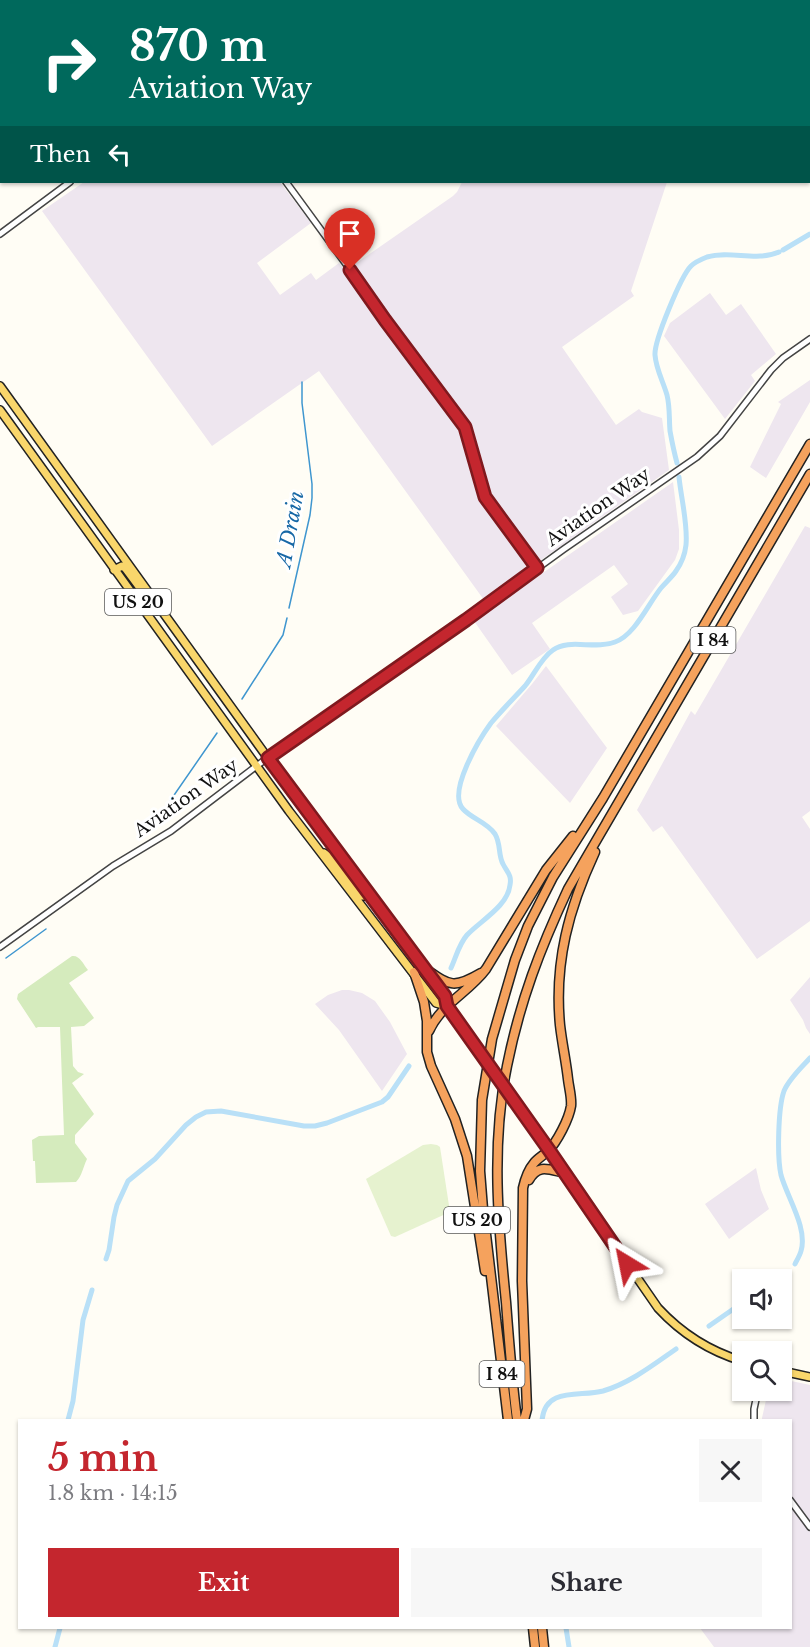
<!DOCTYPE html>
<meta charset="utf-8">
<style>
:root{--surface:#fff;--page:#f7f7f7;--text:#2b2b33;--muted:#7c7c81;--accent:#c4262e}
body{margin:0;font-family:"Libre Baskerville",serif;background:var(--page);color:var(--text);height:100vh;display:flex;flex-direction:column;font-size:22px;white-space:nowrap}
*{box-sizing:border-box;margin:0}
p{font-size:20px;color:var(--muted)}
.icon{flex:none;width:33px;height:33px;fill:none;stroke:currentColor;stroke-width:2;stroke-linecap:round;stroke-linejoin:round}
.map{position:relative;flex:1;overflow:hidden}
.drawer{position:absolute;left:18px;top:1419px;width:774px;height:210px;display:flex;flex-direction:column;background:var(--surface);border-radius:0px;box-shadow:0 2px 4px #0004}
.drawer>*{flex:none}
.banner{position:absolute;left:0px;top:0px;width:810px;height:183px;box-shadow:0 2px 4px #0004;background:#00695c;color:#fff;overflow:hidden}
.fabs{position:absolute;left:732px;top:1269px;display:grid;gap:12px}
.fabs a{display:grid;place-items:center;width:60px;height:60px;border-radius:0px;background:var(--surface);box-shadow:0 2px 4px #0004;font-size:30px}
.pin{position:absolute;display:grid;place-items:center;width:51px;height:51px;color:#fff;margin:-62px -26px;border-radius:50% 50% 50% 0;rotate:-45deg;box-shadow:0 0 6px #0007}
.pin .icon{rotate:45deg}
.me{position:absolute;width:66px;margin:-33px;rotate:325deg;stroke-linejoin:round;filter:drop-shadow(0 0 4px #0008)}
.turn{display:flex;align-items:center;gap:21px;height:126px;padding:0 30px;font-size:27px}
.turn .icon{width:78px;height:78px;stroke-width:2.5}
.turn b{display:block;font-size:42px;line-height:51px}
.then{display:flex;align-items:center;height:57px;padding:0 30px;background:#0003;gap:12px;font-size:22px}
.round{display:grid;place-items:center;flex:none;width:63px;height:63px;border-radius:0px;background:var(--page)}
.summary{display:flex;align-items:center;justify-content:space-between;height:102px;padding:0 30px}
h1{font-size:36px;font-weight:700;line-height:45px;color:var(--accent)}
.primary-button{display:flex;gap:12px;margin-top:auto;padding:12px 30px}
.primary-button a{flex:1;height:69px;border-radius:0px;background:var(--accent);color:#fff;font-size:24px;font-weight:700;line-height:69px;text-align:center}
.primary-button a+a{background:var(--page);color:var(--text)}
.map>svg:first-child{display:block}
.industrial{fill:#eee6ef}
.green{fill:#d5ebbd}
.pitch{fill:#e6f2cf}
.lines{fill:none;stroke-linecap:round;stroke-linejoin:round}
.stream{stroke:#3f96cf;stroke-width:1.5}
.canal{stroke:#b9e0f7;stroke-width:5}
.minor-casing{stroke:#444;stroke-width:8}
.major-casing{stroke:#222;stroke-width:10}
.highway-casing{stroke:#222;stroke-width:11}
.minor{stroke:#fff;stroke-width:5}
.major{stroke:#f9d66b;stroke-width:7}
.highway{stroke:#f5a25d;stroke-width:8}
.major-bridge-casing{stroke:#222;stroke-width:10;stroke-linecap:butt}
.major-bridge{stroke:#f9d66b;stroke-width:7}
.route-casing{stroke:#7f191e;stroke-width:15}
.route{stroke:#c4262e;stroke-width:10}
.labels{text-anchor:middle;stroke-width:6;stroke-linejoin:round;paint-order:stroke}
.shield{fill:#fff;stroke:#585858;stroke-width:1.5}
.shield-label{font-size:16px;font-weight:bold;fill:#111}
.street-label{font-size:18px;fill:#111;stroke:#fff}
.water-label{font-size:20px;font-style:italic;fill:#1768a6;stroke:#fff}
</style>
<div class="map">
<svg width="810" height="1647" viewBox="0 0 810 1647">
<rect width="100%" height="100%" fill="#fffdf5"/>
<path class="industrial" d="M355,0h373v2l-375,-1z
M84,182h196l31,41 -54,40 23,32 31,-22 5,7 23,-17 6,8 108,-75 4,-4 5,-10h205l-36,109 3,5 -72,51 54,78 23,-16 3,3 20,6 7,52 -185,130 -165,-229 -107,75 -170,-235z
M710,293l16,22 15,-11 35,50 -25,21 4,6 -30,38 -61,-83 6,-13z
M810,380v22l-44,76 -16,-11 31,-63 -3,-2z
M673,482l6,48v19l-4,11 -37,51 -15,4 -12,-18 17,-13 -14,-19 -82,58 18,26 -38,26 -38,-54z
M805,526l5,2v283l-8,6 8,12v92l-53,38 -95,-133 -9,6 -16,-22 54,-99 4,4z
M546,666l61,82 -37,55 -74,-77 36,-42z
M810,977v57l-4,-6 -3,-8 -13,-20z
M342,990h7l13,3 13,8 15,21 17,32 -25,37 -43,-61 -24,-26 13,-9z
M756,1168l5,22 8,19 -40,30 -24,-35z
M782,1379l28,6v262h-96l-14,-19h90v-208h-28v-2l6,-27 14,-1z"/>
<path class="green" d="M72,956c8,-1 11,8 16,14l-19,13 25,35 -10,8 -13,1 2,39 5,6 6,2 -12,9 22,31 -19,21v8l12,16c-4,8 -5,17 -11,23l-40,1 -1,-22h-2l-1,-21 7,-4 25,-1 -4,-108h-22l-2,1 -19,-29 1,-5z"/>
<path class="pitch" d="M431,1144l6,1 3,2 10,65 -55,25 -4,-1 -25,-57 57,-34z"/>
<g class="lines">
<path class="stream" d="M289,608l21,-93 2,-17v-14l-10,-81v-21
M242,699l41,-64 4,-17
M161,814l56,-81
M6,958l40,-29"/>
<path class="canal" d="M779,0l1,2
M808,42l2,2
M783,250l27,-16
M677,463c-3,-11 -5,-21 -7,-32 -1,-12 0,-24 -3,-36 -4,-14 -11,-26 -12,-40 -1,-14 26,-79 36,-89 4,-4 11,-7 16,-9 24,-7 49,5 72,-5
M451,968c5,-11 8,-24 16,-33 13,-14 41,-29 43,-50 2,-10 -3,-13 -7,-21 -5,-9 -2,-20 -8,-30 -8,-12 -23,-15 -32,-25 -16,-17 17,-71 28,-86 11,-13 23,-25 34,-37 9,-11 16,-28 28,-36 16,-12 42,0 62,-8 20,-7 33,-38 46,-54 5,-6 11,-11 15,-17 5,-7 9,-17 10,-26 2,-21 -5,-47 -7,-68
M106,1259l3,-9 5,-33 3,-12 11,-24 27,-22 31,-34 10,-8 10,-5 15,-1 83,15h11l12,-3 55,-21 6,-5 21,-31
M795,1264c2,-4 5,-9 6,-13 7,-23 -14,-54 -20,-76 -4,-18 -3,-67 3,-84 5,-12 17,-23 26,-33
M709,1326l33,-23
M68,1420l5,-19 10,-81 9,-30
M542,1420c1,-9 5,-18 14,-22 14,-6 32,-3 47,-7 27,-8 50,-26 73,-42
M566,1628l3,19
M55,1647l5,-19"/>
<defs>
<path id="minor" d="M197,2l1,-2
M327,2l2,-2
M286,182l179,245 20,70 52,72
M0,234l70,-52
M0,947l113,-81 58,-35 108,-82 187,-129 98,-71 133,-92 23,-21 51,-66 12,-12 27,-19
M754,1420v-11l4,-19
M790,1500l20,27"/>
<path id="major" d="M0,386l293,407 152,204 2,9 30,43
M0,410l289,401 147,192 11,3
M114,570l8,-4 3,2 32,43
M324,853l8,6 29,37h5l3,-2
M519,1107l139,201c24,26 51,43 84,53
M782,1371l28,6"/>
<path id="highway" d="M423,967c26,18 29,23 58,6
M414,972l10,30 3,19v31l4,14 24,53 12,37 18,115
M429,1031c12,-27 40,-39 57,-62l60,-99 27,-34
M529,1180c9,-17 21,-10 36,-7
M508,1420l-25,-211 -3,-38 2,-71 10,-61 23,-79 13,-34 25,-49 50,-79 207,-354
M517,1420c-5,-39 -8,-78 -11,-118 -8,-79 -15,-158 1,-236 13,-65 33,-117 61,-177l242,-415
M524,1420l3,-11 -5,-128 1,-93c2,-9 5,-18 11,-25 4,-5 10,-8 14,-12 9,-9 21,-32 23,-45 1,-8 -2,-18 -3,-27 -2,-18 -6,-36 -8,-54 -6,-63 9,-117 35,-173
M533,1628l2,19
M542,1628l2,19"/>
</defs>
<use href="#minor" class="minor-casing"/>
<use href="#major" class="major-casing"/>
<use href="#highway" class="highway-casing"/>
<use href="#minor" class="minor"/>
<use href="#major" class="major"/>
<use href="#highway" class="highway"/>
<defs>
<path id="major-bridge" d="M477,1049l42,58"/>
</defs>
<use href="#major-bridge" class="major-bridge-casing"/>
<use href="#major-bridge" class="major-bridge"/>
</g>
<g class="lines">
<defs>
<path id="route" d="M350,270l35,50 80,107 20,70 52,71 -71,52 -198,138 177,238 2,10 102,144 78,114"/>
</defs>
<use href="#route" class="route-casing"/>
<use href="#route" class="route"/>
</g>
<g class="labels">
<g class="shield">
<rect x="105" y="589" width="66" height="26" rx="4.5"/>
<rect x="690.5" y="627" width="45" height="26" rx="4.5"/>
<rect x="444" y="1207" width="66" height="26" rx="4.5"/>
<rect x="479.5" y="1361" width="45" height="26" rx="4.5"/>
</g>
<g class="shield-label">
<text x="138" y="608">US 20</text>
<text x="713" y="646">I 84</text>
<text x="477" y="1226">US 20</text>
<text x="502" y="1380">I 84</text>
</g>
<g class="street-label">
<text transform="translate(598 507) rotate(-35)" y="6">Aviation Way</text>
<text transform="translate(186 798) rotate(-35)" y="6">Aviation Way</text>
</g>
<g class="water-label">
<text transform="translate(290 529) rotate(-80)" y="7">A Drain</text>
</g>
</g>
</svg>
<div class="fabs">
<a><svg class="icon" aria-label="sound" viewBox="0 0 24 24"><path d="M4 9h4l5-4v14l-5-4H4zM17 9q2 3 0 6"/></svg></a>
<a><svg class="icon" aria-label="search" viewBox="0 0 24 24"><circle cx="10" cy="10" r="6"/><path d="M15 15l6 6"/></svg></a>
</div>
<div class="pin" style="left:350px;top:270px;background:#d93025"><svg class="icon" aria-label="arrive" viewBox="0 0 24 24"><path d="M6 21V4h12l-3 4 3 4H6"/></svg></div>
<svg class="me" style="left:627px;top:1264px" viewBox="-20 -20 40 40"><path d="M0-17L14 15 0 8-14 15z" fill="#c4262e" stroke="#fff" stroke-width="4"/></svg>
<div class="banner">
<div class="turn"><svg class="icon" aria-label="right" viewBox="0 0 24 24"><path d="M7 20v-9h11M14 6l5 5-5 5"/></svg><div><b>870 m</b>Aviation Way</div></div>
<div class="then">Then<svg class="icon" aria-label="left" viewBox="0 0 24 24"><path d="M17 20v-9H6M10 6l-5 5 5 5"/></svg></div>
</div>
<section class="drawer">
<div class="summary"><div><h1>5 min</h1><p>1.8 km · 14:15</p></div><a class="round"><svg class="icon" aria-label="close" viewBox="0 0 24 24"><path d="M6 6l12 12M18 6L6 18"/></svg></a></div>
<div class="primary-button"><a>Exit</a><a>Share</a></div>
</section>
</div>
